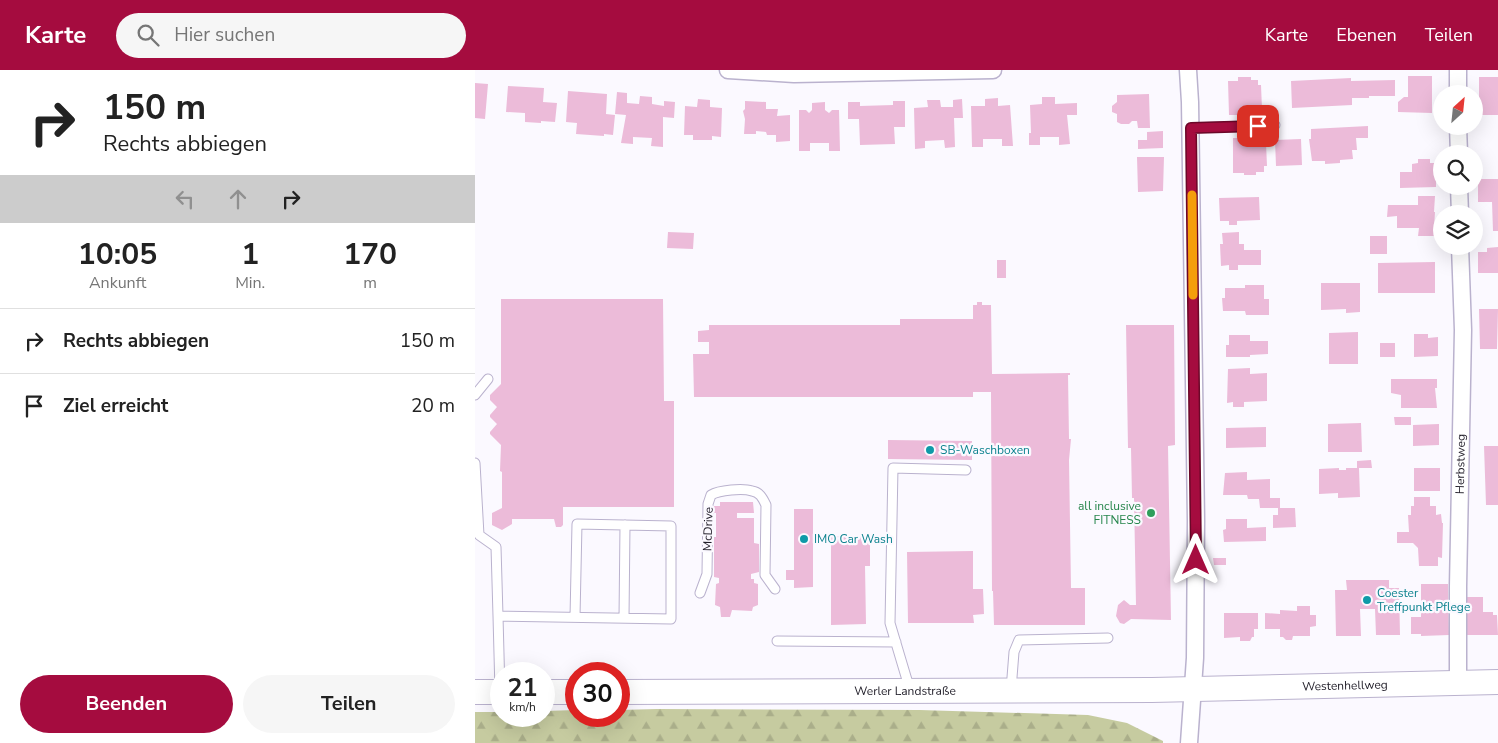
<!DOCTYPE html>
<html lang="de">
<meta charset="utf-8">
<style>
:root{--surface:#fff;--page:#f6f6f6;--text:#222;--muted:#767676;--line:#e0e0e0;--accent:#a50c3f}
body{margin:0;font-family:"Nunito Sans",sans-serif;background:var(--page);color:var(--text);height:100vh;display:flex;flex-direction:column;font-size:19px;white-space:nowrap}
*{box-sizing:border-box;margin:0}
p{font-size:16px;color:var(--muted)}
.icon{flex:none;width:28px;height:28px;fill:none;stroke:currentColor;stroke-width:2;stroke-linecap:round;stroke-linejoin:round}
.map{position:relative;flex:1;overflow:hidden}
.details{display:flex;flex-direction:column;background:var(--surface);width:475px}
.details>*{flex:none}
.hud{background:#fff;color:var(--text);overflow:hidden}
.needle{width:32px;rotate:27deg}
.controls{position:absolute;left:958px;top:15px;display:grid;gap:10px}
.controls a{display:grid;place-items:center;width:50px;height:50px;border-radius:50%;background:var(--surface);box-shadow:0 5px 20px #0002;font-size:25px}
.speed{position:absolute;left:15px;top:592px;display:flex;gap:10px;font-size:25px;font-weight:700;text-align:center}
.speed>*{display:grid;place-content:center;width:65px;height:65px;border-radius:50%;background:var(--surface);box-shadow:0 5px 20px #0002;line-height:1}
.speed small{font-size:12px;font-weight:400}
.speed .limit{border:8px solid #d22;background:#fff;color:#111}
.pin{position:absolute;display:grid;place-items:center;width:42px;height:42px;color:#fff;margin:-21px;border-radius:10px;box-shadow:0 2px 8px #0006}
.me{position:absolute;width:55px;margin:-28px;rotate:0deg;stroke-linejoin:round;filter:drop-shadow(0 0 4px #0008)}
.turn{display:flex;align-items:center;gap:18px;height:105px;padding:0 20px;font-size:22px}
.turn .icon{width:65px;height:65px;stroke-width:2.5}
.turn b{display:block;font-size:35px;line-height:42px}
.lanes{display:flex;align-items:center;height:48px;padding:0 20px;background:#0003;justify-content:center;gap:25px;direction:ltr}
.lanes .off{opacity:.35}
.eta{display:flex;justify-content:space-evenly;align-items:center;height:85px;text-align:center}
.eta b{font-size:30px;font-weight:700;line-height:35px}
.action{display:flex;gap:10px;margin-top:auto;padding:10px 20px}
.action a{flex:1;height:58px;border-radius:30px;background:var(--accent);color:#fff;font-size:20px;font-weight:700;line-height:58px;text-align:center}
.action a+a{background:var(--page);color:var(--text)}
ul{padding:0;list-style:none}
li{display:flex;align-items:center;gap:15px;height:65px;padding:0 20px;border-top:1px solid var(--line)}
li div{flex:1}
li b{display:block;font-size:19px}
li em{font-style:normal}
header{display:flex;align-items:center;gap:30px;box-sizing:border-box;height:70px;padding:0 25px;background:var(--accent);color:#fff}
header strong{font-size:24px}
nav{display:flex;gap:28px;margin-inline-start:auto;font-size:18px}
.search{width:350px;height:45px;background:var(--page);display:flex;align-items:center;gap:12px;box-sizing:border-box;padding:0 18px;border-radius:28px;color:var(--muted);font-size:19px}
main{display:flex;flex:1;min-height:0}
.map>svg:first-child{display:block}
.forest{fill:url(#forest-firs)}
.building{fill:#ecbbd9}
.lines{fill:none;stroke-linecap:round;stroke-linejoin:round}
.lane-casing{stroke:#bab2ce;stroke-width:11}
.street-casing{stroke:#bab2ce;stroke-width:19}
.secondary-casing{stroke:#bab2ce;stroke-width:26}
.lane{stroke:#fff;stroke-width:9}
.street{stroke:#fff;stroke-width:16}
.secondary{stroke:#fff;stroke-width:24}
.route-casing{stroke:#6b0829;stroke-width:12}
.route{stroke:#a50c3f;stroke-width:9}
.slow{stroke:#f59e0b;stroke-width:9}
.culture-dot{fill:#0f9aa8;stroke:#fbf9ff;stroke-width:2}
.leisure-dot{fill:#2e9e5b;stroke:#fbf9ff;stroke-width:2}
.labels{text-anchor:middle;stroke-width:4.5;stroke-linejoin:round;paint-order:stroke}
.culture-label{font-size:12px;fill:#0d838f;stroke:#fbf9ff;text-anchor:start}
.street-label{font-size:12px;fill:#1f1c27;stroke:#fbf9ff}
.leisure-label{font-size:12px;fill:#27864d;stroke:#fbf9ff;text-anchor:end}
</style>
<header>
<strong>Karte</strong>
<div class="search"><svg class="icon" aria-label="search" viewBox="0 0 24 24"><circle cx="10" cy="10" r="6"/><path d="M15 15l6 6"/></svg>Hier suchen</div>
<nav><a>Karte</a><a>Ebenen</a><a>Teilen</a></nav>
</header>
<main>
<section class="details">
<div class="hud">
<div class="turn"><svg class="icon" aria-label="right" viewBox="0 0 24 24"><path d="M7 20v-9h11M14 6l5 5-5 5"/></svg><div><b>150 m</b>Rechts abbiegen</div></div>
<div class="lanes"><svg class="icon off" aria-label="left" viewBox="0 0 24 24"><path d="M17 20v-9H6M10 6l-5 5 5 5"/></svg><svg class="icon off" aria-label="ahead" viewBox="0 0 24 24"><path d="M12 20V5M6 11l6-6 6 6"/></svg><svg class="icon" aria-label="right" viewBox="0 0 24 24"><path d="M7 20v-9h11M14 6l5 5-5 5"/></svg></div>
</div>
<div class="eta">
<div><b>10:05</b><p>Ankunft</p></div>
<div><b>1</b><p>Min.</p></div>
<div><b>170</b><p>m</p></div>
</div>
<ul>
<li><svg class="icon" aria-label="right" viewBox="0 0 24 24"><path d="M7 20v-9h11M14 6l5 5-5 5"/></svg><div><b>Rechts abbiegen</b></div><em>150 m</em></li>
<li><svg class="icon" aria-label="arrive" viewBox="0 0 24 24"><path d="M6 21V4h12l-3 4 3 4H6"/></svg><div><b>Ziel erreicht</b></div><em>20 m</em></li>
</ul>
<div class="action"><a>Beenden</a><a>Teilen</a></div>
</section>
<div class="map">
<svg width="1023" height="673" viewBox="0 0 1023 673">
<defs>
<pattern id="forest-firs" width="22" height="20" patternUnits="userSpaceOnUse" patternTransform="scale(1.25)"><rect width="22" height="20" fill="#c6cba0"/><path d="M5 1l3.5 6h-7zM16 11l3.5 6h-7z" fill="#aaae8a"/></pattern>
</defs>
<rect width="100%" height="100%" fill="#fbf9ff"/>
<path class="forest" d="M182,639l263,1 168,5 39,8 36,18v2h-688v-31h26v4h43v-5l32,-1v6h43v-6z"/>
<path class="building" d="M933,6h24v37l-34,-1v-10l6,-5h4z
M763,7h13v3h7v5h3l1,24 -3,-1v6l-8,1v3h-12v-3h-10l-1,-34h10z
M1004,7h19v38h-19z
M876,8v3l44,-1v16h-26v2h-17v7l-60,3 -1,-27z
M0,13l13,1 -3,35 -10,-1z
M33,16l36,2 -1,14 14,1 -2,19 -14,-1v2l-16,-1v-9l-19,-1z
M93,21l39,3 -1,20 9,1 -2,20 -9,-1v2l-28,-2 1,-11 -11,-1z
M142,22l10,1v10l12,1 1,-8 12,1v7l12,2v-5l11,1 -1,16 -11,-1v30l-12,-1 1,-8 -19,-1v7l-12,-1 5,-28 -11,-1z
M674,24l1,34h-12l-1,-7h-5l-3,3h-8l-4,-2v-8l-5,-2v-6l5,-4v-7z
M567,27h13v7l22,-1v12h-10l3,29 -11,1v-8h-19v8h-11v-12h2l-1,-28 12,-1z
M523,28v8l12,-1 3,41h-11v-7h-19v8h-11l-1,-41h14v-7z
M223,29l12,1v7l12,1 -1,29 -9,-1v4h-19v-5h-9l1,-29 12,1z
M487,29l1,19h-9l1,29 -10,1 -1,-8 -19,1v7l-10,1 -1,-41 14,-1 -1,-7h13l1,7h12v-7z
M270,31l21,1v7h12l-1,7 13,-1v26l-14,1v-7h-9l-1,-3 -10,-1v3h-12l1,-15 -2,-8 2,-2z
M418,31h12v26h-11l1,17 -35,1 -1,-26h-11v-17h12v4l33,-1z
M350,32v8l4,3 3,-3h7l1,41h-11v-8h-19v8h-11v-41h7l3,3 3,-3v-7z
M893,56v12h-12l1,12h-5l1,9 -13,1v3l-15,1v-3h-13l-3,-22h2v-10z
M688,61v17l-25,1v-9h9v-8z
M768,64h12v3h8v6h3l1,23h-3v6h-8v3h-12v-2h-11v-35h10z
M826,69l1,26 -26,1 -1,-26z
M662,87h27l-1,34 -25,1z
M943,89h12v4h6v24l-36,1v-16h12v-8l6,-1z
M1003,109h20v52h-5l-1,-29h-14z
M943,126h17l-1,16h1l-1,16h2v8h-18l1,-8h-22v-12l-10,1 1,-12h30z
M784,127l1,23 -23,1v4h-8v-4h-9l-1,-23z
M193,162l26,1 -1,16 -26,-1z
M764,162v12h5v6h17v15h-23v5h-9v-5l-8,1 -1,-22h3l-1,-11z
M895,166h17v18h-17z
M1023,177v26h-20v-21h9v-4z
M522,190h9v18h-9z
M960,192v31h-57v-30z
M846,213h39v29l-14,1v-4l-25,1z
M770,215h19v14h5v16h-23l-1,-4h-22l-1,-13h3v-10h20z
M26,229h162l1,102h10v106h-111v18l-2,2h-5l-2,-8h-42v5l-10,6 -10,-5v-12l10,-5v-36l-2,-1 1,-26 -11,-11v-2l7,-8 -7,-7v-2l7,-8 -7,-7v-5l11,-11z
M502,232h5v3h9l1,69 78,-1v2h-2l1,64h2l-2,21 2,128h14v37h-91l-1,-34h-1l-1,-199h-18v5h-279l-1,-43h16v-12h-11v-11l11,-1v-5h191v-6h73v-14h4z
M1004,239h19l-1,40h-17z
M651,255h48l1,120 -7,1 3,174 -40,-1 -7,5 -4,-1 -4,-7 2,-11 6,-5 6,5h6l-2,-107h-2l-1,-50h-3z
M883,262v32h-29v-31z
M939,264h14v4l10,-1v19l-24,1z
M754,265h21v6h18v13l-18,1v2h-24v-12h3z
M905,273h15v14h-15z
M775,298v6l17,-1v28l-23,1v5h-11v-5l-6,1 1,-34z
M916,309h46v9h-2l2,20h-36v-13l-10,-2z
M919,347h17v8h-16z
M886,353l1,29h-34v-28z
M964,354v21l-26,1v-21z
M791,357v20l-40,1v-20z
M413,370l84,1v19l-84,-1z
M1009,376h14v59h-12z
M896,390l1,8h-13l1,29 -22,1v-5l-19,1v-25l20,-1v2h7v-2h11v-7z
M939,398h26v23h-26z
M772,402v8l23,-1v19h10v10h-20l-1,-9h-11l-1,-4h-24l2,-22z
M939,427h16v9h6v9l5,-1 1,9h1l-1,35 -4,-1v9h-19l-1,-18 -5,-5h-16v-11h12l-1,-17h3v-9h3z
M245,432h33l1,11h-17v5h17v25l5,1v28l-8,2v5h3v4l4,1v21l-5,2 -1,4 -20,-1 -2,7h-9l-1,-10 -5,-2 1,-21 3,-1v-5l-5,-1v-40h2v-24h-2v-7h6z
M803,438h17l1,19 -23,1v-13h5z
M319,439h19v78l-19,1v-8h-8v-10h8z
M751,449h21v9l19,-1v14l-42,1 -1,-12 3,-1z
M356,466h39v30h-5l1,58 -35,1z
M498,481v38h10l1,25 -11,1 1,8h-66l-1,-71z
M738,488h13v7h-12z
M871,510h43v8h10l1,47h-24l-1,-26h-15l1,27h-25l-1,-46h12z
M946,514h27l1,51 -28,1v-2h-10v-17h10z
M990,527h18v15h10v3h4l1,20h-32z
M822,536h13v9h6v11l-6,1v9h-17l-1,4h-6l-3,-3h-3v-8h-15v-16l15,1v-4l17,1z
M749,543h34v16h-4v8h-2l-2,4h-10v-4l-16,1z"/>
<g class="lines">
<defs>
<path id="lane" d="M716,58l84,-3
M0,325l13,-16
M0,393l4,72 17,12 2,69
M225,523l7,-19 1,-70 3,-9c8,-5 32,-7 41,-4 8,1 11,8 14,14l-1,70 10,14
M149,548l1,-93
M302,571l119,1
M435,620l-20,-67 3,-155 73,2
M536,620l3,-38 5,-12 89,-2
M25,622l-2,-76 173,3v-93l-94,-2 -2,93"/>
<g id="street">
<path d="M253,0l66,4 199,-4"/>
<path d="M713,0l2,32 6,419 -1,137 -6,85"/>
<path d="M983,0v24"/>
<path d="M983,56l1,28"/>
<path d="M984,116l1,28"/>
<path id="s1" d="M983,612v-95l5,-257 -3,-84"/>
</g>
<g id="secondary">
<path d="M0,622h26"/>
<path d="M69,622h32"/>
<path id="s2" d="M144,622l533,-2 346,-8"/>
</g>
</defs>
<use href="#lane" class="lane-casing"/>
<use href="#street" class="street-casing"/>
<use href="#secondary" class="secondary-casing"/>
<use href="#lane" class="lane"/>
<use href="#street" class="street"/>
<use href="#secondary" class="secondary"/>
</g>
<g class="lines">
<defs>
<path id="route" d="M721,490l-5,-432 67,-2"/>
</defs>
<use href="#route" class="route-casing"/>
<use href="#route" class="route"/>
<path class="slow" d="M717,125l1,100"/>
</g>
<g class="culture-dot">
<circle cx="455" cy="380" r="5"/>
<circle cx="329" cy="469" r="5"/>
<circle cx="892" cy="530" r="5"/>
</g>
<circle class="leisure-dot" cx="676" cy="443" r="5"/>
<g class="labels">
<g class="culture-label">
<text x="465" y="384">SB-Waschboxen</text>
<text x="339" y="473">IMO Car Wash</text>
<text x="902" y="527">Coester<tspan x="902" dy="14">Treffpunkt Pflege</tspan></text>
</g>
<g class="street-label">
<text dy="4" stroke="none"><textPath href="#s1" startOffset="218">Herbstweg</textPath></text>
<text transform="translate(233 459) rotate(-88)" y="4">McDrive</text>
<text dy="4" stroke="none"><textPath href="#s2" startOffset="726">Westenhellweg</textPath></text>
<text dy="4" stroke="none"><textPath href="#s2" startOffset="286">Werler Landstraße</textPath></text>
</g>
<g class="leisure-label">
<text x="666" y="440">all inclusive<tspan x="666" dy="14">FITNESS</tspan></text>
</g>
</g>
</svg>
<div class="controls">
<a><svg class="needle" viewBox="-14 -14 28 28"><path d="M0-13l5 13h-10z" fill="#e53935"/><path d="M0 13l5-13h-10z" fill="#767676"/></svg></a>
<a><svg class="icon" aria-label="search" viewBox="0 0 24 24"><circle cx="10" cy="10" r="6"/><path d="M15 15l6 6"/></svg></a>
<a><svg class="icon" aria-label="layers" viewBox="0 0 24 24"><path d="M12 4l9 5-9 5-9-5zM3 14l9 5 9-5"/></svg></a>
</div>
<div class="speed"><div>21<small>km/h</small></div><div class="limit">30</div></div>
<div class="pin" style="left:783px;top:56px;background:#d93025"><svg class="icon" aria-label="arrive" viewBox="0 0 24 24"><path d="M6 21V4h12l-3 4 3 4H6"/></svg></div>
<svg class="me" style="left:721px;top:490px" viewBox="-20 -20 40 40"><path d="M0-17L14 15 0 8-14 15z" fill="#a50c3f" stroke="#fff" stroke-width="4"/></svg>
</div>
</main>
